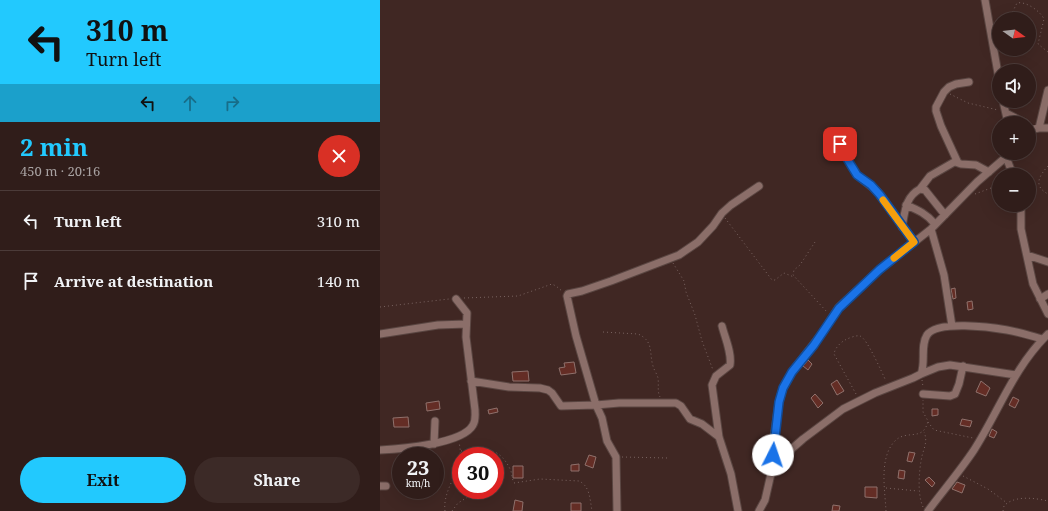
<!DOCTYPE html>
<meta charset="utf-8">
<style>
:root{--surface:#301d1a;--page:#3c2a27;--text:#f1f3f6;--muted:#a8a2a2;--line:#4b3b39;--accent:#22c9fe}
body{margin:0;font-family:"Noto Serif",serif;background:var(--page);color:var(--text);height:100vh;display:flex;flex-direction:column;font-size:15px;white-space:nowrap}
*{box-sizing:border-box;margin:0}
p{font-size:13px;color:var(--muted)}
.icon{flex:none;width:22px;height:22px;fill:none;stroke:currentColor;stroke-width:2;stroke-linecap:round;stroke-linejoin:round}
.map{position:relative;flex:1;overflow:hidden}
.sheet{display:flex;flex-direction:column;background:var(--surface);width:380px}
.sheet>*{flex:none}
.top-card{background:#22c9fe;color:#111;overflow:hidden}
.needle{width:26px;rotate:104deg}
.tools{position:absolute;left:612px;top:12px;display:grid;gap:8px}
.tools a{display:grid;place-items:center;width:44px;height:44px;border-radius:50%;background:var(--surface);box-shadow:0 4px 16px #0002,0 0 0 1px var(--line);font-size:20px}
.speed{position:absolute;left:12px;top:447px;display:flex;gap:8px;font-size:20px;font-weight:700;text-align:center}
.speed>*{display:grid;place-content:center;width:52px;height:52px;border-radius:50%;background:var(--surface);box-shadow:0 4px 16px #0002,0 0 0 1px var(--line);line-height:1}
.speed small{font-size:10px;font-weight:400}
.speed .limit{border:6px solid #d22;background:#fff;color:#111}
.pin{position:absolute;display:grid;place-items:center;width:34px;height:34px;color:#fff;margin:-17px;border-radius:8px;box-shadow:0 2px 6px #0006}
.me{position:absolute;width:44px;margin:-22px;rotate:4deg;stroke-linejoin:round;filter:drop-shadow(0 0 3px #0008)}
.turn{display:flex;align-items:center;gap:14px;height:84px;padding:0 20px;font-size:18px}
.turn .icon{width:52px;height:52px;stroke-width:2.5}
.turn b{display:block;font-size:28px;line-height:34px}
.lanes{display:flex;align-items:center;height:38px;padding:0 20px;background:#0003;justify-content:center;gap:20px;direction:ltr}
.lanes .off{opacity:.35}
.round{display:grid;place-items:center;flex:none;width:42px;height:42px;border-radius:21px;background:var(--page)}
.summary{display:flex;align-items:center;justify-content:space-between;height:68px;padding:0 20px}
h1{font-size:24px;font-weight:700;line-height:30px;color:var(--accent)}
.cta{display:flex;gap:8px;margin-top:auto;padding:8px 20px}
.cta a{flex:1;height:46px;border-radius:24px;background:var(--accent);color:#111;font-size:16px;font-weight:700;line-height:46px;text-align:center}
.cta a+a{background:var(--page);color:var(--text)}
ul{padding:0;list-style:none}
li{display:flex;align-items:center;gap:12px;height:60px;padding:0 20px;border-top:1px solid var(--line)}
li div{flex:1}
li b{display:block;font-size:15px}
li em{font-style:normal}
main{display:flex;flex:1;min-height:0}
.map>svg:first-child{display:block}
.building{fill:#642d25;stroke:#8f716c}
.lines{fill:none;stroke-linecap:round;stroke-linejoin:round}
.minor-casing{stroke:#5a4642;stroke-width:9}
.path{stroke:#7a6461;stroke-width:1;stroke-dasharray:1 3;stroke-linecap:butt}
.minor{stroke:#8b6e69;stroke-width:7}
.route-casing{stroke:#114b97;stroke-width:10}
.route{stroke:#1a73e8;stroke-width:7}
.slow{stroke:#f59e0b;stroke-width:7}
</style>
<main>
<section class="sheet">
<div class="top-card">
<div class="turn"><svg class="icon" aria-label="left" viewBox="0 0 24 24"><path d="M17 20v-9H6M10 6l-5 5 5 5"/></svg><div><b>310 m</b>Turn left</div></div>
<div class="lanes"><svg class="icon" aria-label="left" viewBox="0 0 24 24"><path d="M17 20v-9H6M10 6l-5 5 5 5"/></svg><svg class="icon off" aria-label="ahead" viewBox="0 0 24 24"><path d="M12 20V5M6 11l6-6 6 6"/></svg><svg class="icon off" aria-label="right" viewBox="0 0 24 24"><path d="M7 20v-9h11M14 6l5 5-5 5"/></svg></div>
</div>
<div class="summary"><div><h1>2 min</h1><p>450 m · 20:16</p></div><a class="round" style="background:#d93025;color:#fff"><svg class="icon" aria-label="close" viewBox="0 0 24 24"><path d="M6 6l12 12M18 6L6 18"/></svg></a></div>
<ul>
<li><svg class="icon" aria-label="left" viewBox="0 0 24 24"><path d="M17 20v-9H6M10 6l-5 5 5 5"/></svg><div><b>Turn left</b></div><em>310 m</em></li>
<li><svg class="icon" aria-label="arrive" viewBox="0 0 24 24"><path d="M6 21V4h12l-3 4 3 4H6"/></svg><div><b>Arrive at destination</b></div><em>140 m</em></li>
</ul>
<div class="cta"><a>Exit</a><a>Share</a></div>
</section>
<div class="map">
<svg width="668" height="511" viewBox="0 0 668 511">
<rect width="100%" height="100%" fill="#402723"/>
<path class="building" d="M575,288l1,10 -3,1 -2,-10z
M592,301l1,8 -5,1 -1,-8z
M428,360l4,4 -4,6 -5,-4z
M194,362l2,11 -15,2 -2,-7 6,-1 -1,-4z
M148,371l1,10h-16l-1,-9z
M457,380l7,11 -7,4 -6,-11z
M601,381l9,7 -4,8 -10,-4z
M435,394l8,9 -5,5 -7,-10z
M633,397l6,3 -4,8 -6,-3z
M59,401l1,8 -13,2 -1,-8z
M117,408l1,4 -9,2 -1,-4z
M552,409h6v6l-6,1z
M28,417l1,10h-15l-1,-9z
M582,419l10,2 -2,6 -10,-2z
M612,429l5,3 -3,6 -5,-2z
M529,452l6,1 -3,9 -5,-1z
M209,455l7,2 -3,11 -8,-3z
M199,464v7h-8v-6z
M133,466h10v12h-10z
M519,470l6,1 -1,8 -6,-1z
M549,477l6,6 -3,4 -7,-7z
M577,482l8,3 -3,8 -10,-4z
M485,487h12v11l-12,-1z
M135,500l8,2 -1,9h-9z
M191,503h10v8h-10z
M453,505l7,1 -1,5h-7z"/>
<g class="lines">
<defs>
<path id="minor" d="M605,0l14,79
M589,82l-13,2 -7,3 -5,5 -8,15v4l5,15 17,37 3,1 15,1 13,7
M623,101l5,22
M626,113l19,10
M659,128l9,-38
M649,130l10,-2h9
M460,144l6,13 11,18 20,16 37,51
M626,157l7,18
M540,189l10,-13 26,-15
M526,205c12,5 21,9 29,19
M641,205v24l12,55 15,30
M522,227c3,-15 3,-30 18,-38l5,1 20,25
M551,229l13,46 8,51
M647,255l21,7
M660,299l8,-5
M342,326c3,12 10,27 8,39l-14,11 -4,9 7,52 12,37 7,37
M0,334l58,-9 28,-1
M541,374l17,-7 12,-2 66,10
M91,381l38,6 31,1 8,2 4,3 9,13 35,-1 23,-2h57l5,3 9,13 12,5 17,13
M543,394l27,2 5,-2 4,-10 4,-18
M54,444l1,-23
M0,450c20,-1 83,-6 93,-25 3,-5 2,-10 2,-15l-9,-73 1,-24 -11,-14
M393,465l30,-26 40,-30 32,-16 38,-15 8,-4c5,-12 -1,-28 6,-39 10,-15 64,-8 80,-5 12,2 24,6 36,9
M0,486h6
M237,511l-1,-54 -9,-16 -5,-23 -6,-13 -20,-69 -9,-40 1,-2 14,-3 29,-10 68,-26 19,-13 15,-16 9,-13 9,-8 28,-19
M379,511l6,-11 8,-35v-21l6,-42 4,-14 9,-16 31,-40 16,-25 40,-37 52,-41 46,-47 29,-25 2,-4
M548,511c15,-20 32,-40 46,-61 25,-39 40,-83 74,-116"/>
</defs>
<use href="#minor" class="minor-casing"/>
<path class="path" d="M629,19l8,-16c9,-2 23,8 27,16l-6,25 10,8
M570,94l18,9 30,7
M668,166c-9,10 -15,20 0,28
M595,194l24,-9
M345,218l47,62h3l9,-7 10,4
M435,242l-15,23 -6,5 -1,5 34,37
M293,263l11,18 2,11 9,23 7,26 11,29
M84,298l54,-2 34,-12 4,2 6,5
M0,307l69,-8
M223,332l35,2c16,7 11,19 15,32 1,4 4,8 5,12 1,7 -1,13 2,19
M542,380l1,7
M476,394l-22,-40c1,-6 6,-11 11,-14 4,-2 11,-5 15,-4 7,2 22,37 26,45
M548,422l6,8 39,8
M81,451c24,-2 38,-6 50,20 1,4 1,8 3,12l26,-4 39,2c11,5 11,19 13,30
M242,457l46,1
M583,476l25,13 19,14
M506,488l32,3
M543,507c-6,-13 -4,-37 -1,-51 2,-8 6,-15 2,-24
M65,511c-3,-24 21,-43 14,-68
M72,511l6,-8 18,-11
M506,511c-1,-21 -7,-52 8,-69 12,-14 29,1 34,-21l-5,-9v-12
M623,511l1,-5c10,-11 31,-8 44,-5"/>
<use href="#minor" class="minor"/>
</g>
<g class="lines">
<defs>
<path id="route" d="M393,455l6,-53 4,-14 9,-16 22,-27 25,-37 40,-38 35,-28 -34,-47 -9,-10 -14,-10 -11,-18 -6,-13"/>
</defs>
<use href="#route" class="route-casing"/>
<use href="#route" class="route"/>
<path class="slow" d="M503,200l31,42 -20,16"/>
</g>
</svg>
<div class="tools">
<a><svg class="needle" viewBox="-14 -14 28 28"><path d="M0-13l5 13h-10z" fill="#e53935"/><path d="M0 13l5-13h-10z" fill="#a8a2a2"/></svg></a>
<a><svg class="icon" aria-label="sound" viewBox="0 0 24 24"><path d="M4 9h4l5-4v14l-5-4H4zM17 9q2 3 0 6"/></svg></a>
<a>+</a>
<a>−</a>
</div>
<div class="speed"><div>23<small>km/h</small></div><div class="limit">30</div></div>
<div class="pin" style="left:460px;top:144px;background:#d93025"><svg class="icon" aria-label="arrive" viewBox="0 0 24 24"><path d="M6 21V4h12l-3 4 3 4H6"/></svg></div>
<svg class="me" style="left:393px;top:455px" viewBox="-20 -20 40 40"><circle r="19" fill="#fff"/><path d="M0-13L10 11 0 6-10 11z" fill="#1a73e8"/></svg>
</div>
</main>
